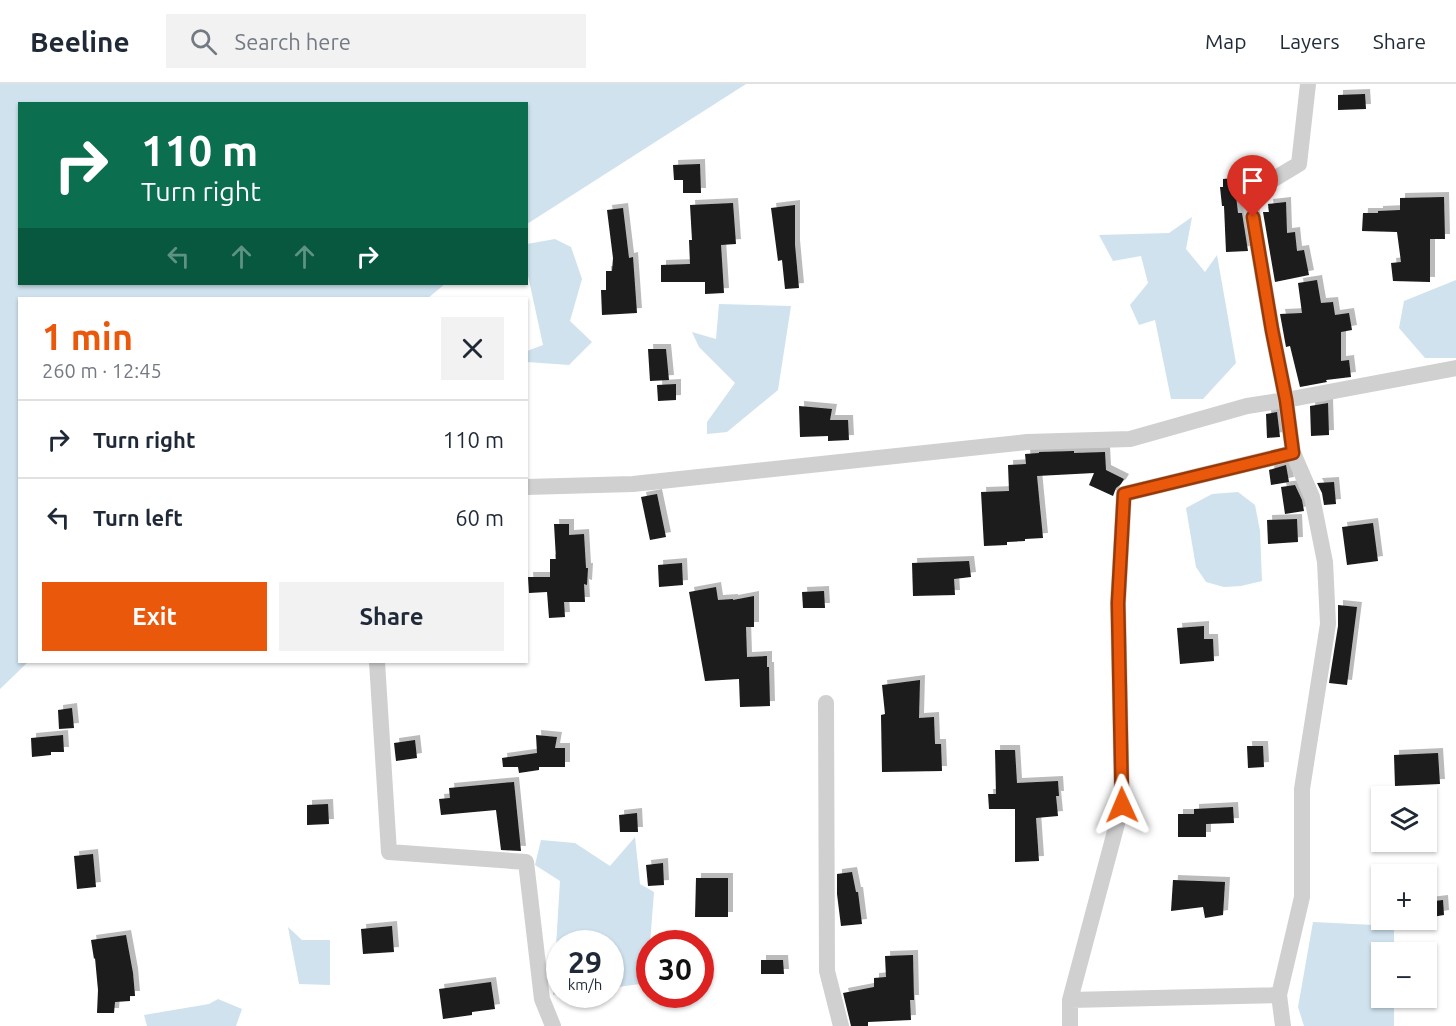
<!DOCTYPE html>
<meta charset="utf-8">
<style>
:root{--surface:#fff;--page:#f2f2f3;--text:#1f2937;--muted:#747a83;--line:#e0e1e3;--accent:#ea580c}
body{margin:0;font-family:Ubuntu,sans-serif;background:var(--page);color:var(--text);height:100vh;display:flex;flex-direction:column;font-size:22px;white-space:nowrap}
*{box-sizing:border-box;margin:0}
p{font-size:20px;color:var(--muted)}
.icon{flex:none;width:33px;height:33px;fill:none;stroke:currentColor;stroke-width:2;stroke-linecap:round;stroke-linejoin:round}
.map{position:relative;flex:1;overflow:hidden}
.details{position:absolute;left:18px;top:213px;width:510px;height:366px;display:flex;flex-direction:column;background:var(--surface);border-radius:0px;box-shadow:0 2px 4px #0004}
.details>*{flex:none}
.guide{position:absolute;left:18px;top:18px;width:510px;height:183px;border-radius:0px;box-shadow:0 2px 4px #0004;background:#0b6e4f;color:#fff;overflow:hidden}
.buttons{position:absolute;left:1371px;top:702px;display:grid;gap:12px}
.buttons a{display:grid;place-items:center;width:66px;height:66px;border-radius:0px;background:var(--surface);box-shadow:0 2px 4px #0004;font-size:30px}
.speed{position:absolute;left:546px;top:846px;display:flex;gap:12px;font-size:30px;font-weight:700;text-align:center}
.speed>*{display:grid;place-content:center;width:78px;height:78px;border-radius:50%;background:var(--surface);box-shadow:0 2px 4px #0004;line-height:1}
.speed small{font-size:15px;font-weight:400}
.speed .limit{border:9px solid #d22;background:#fff;color:#111}
.pin{position:absolute;display:grid;place-items:center;width:51px;height:51px;color:#fff;margin:-62px -26px;border-radius:50% 50% 50% 0;rotate:-45deg;box-shadow:0 0 6px #0007}
.pin .icon{rotate:45deg}
.me{position:absolute;width:66px;margin:-33px;rotate:359deg;stroke-linejoin:round;filter:drop-shadow(0 0 4px #0008)}
.turn{display:flex;align-items:center;gap:21px;height:126px;padding:0 24px;font-size:27px}
.turn .icon{width:78px;height:78px;stroke-width:2.5}
.turn b{display:block;font-size:42px;line-height:51px}
.lanes{display:flex;align-items:center;height:57px;padding:0 24px;background:#0003;justify-content:center;gap:30px;direction:ltr}
.lanes .off{opacity:.35}
.round{display:grid;place-items:center;flex:none;width:63px;height:63px;border-radius:0px;background:var(--page)}
.headline{display:flex;align-items:center;justify-content:space-between;height:102px;padding:0 24px}
h1{font-size:36px;font-weight:700;line-height:45px;color:var(--accent)}
.button{display:flex;gap:12px;margin-top:auto;padding:12px 24px}
.button a{flex:1;height:69px;border-radius:0px;background:var(--accent);color:#fff;font-size:24px;font-weight:700;line-height:69px;text-align:center}
.button a+a{background:var(--page);color:var(--text)}
ul{padding:0;list-style:none}
li{display:flex;align-items:center;gap:18px;height:78px;padding:0 24px;border-top:2px solid var(--line)}
li div{flex:1}
li b{display:block;font-size:22px}
li em{font-style:normal}
header{display:flex;align-items:center;gap:36px;box-sizing:border-box;height:84px;padding:0 30px;background:var(--surface);border-bottom:2px solid var(--line)}
header strong{font-size:28px}
nav{display:flex;gap:33px;margin-inline-start:auto;font-size:21px}
.search{width:420px;height:54px;background:var(--page);display:flex;align-items:center;gap:15px;box-sizing:border-box;padding:0 21px;border-radius:0px;color:var(--muted);font-size:22px}
.map>svg:first-child{display:block}
.water{fill:#cfe2ee}
.building{fill:#1a1a1a;filter:url(#shadow)}
.lines{fill:none;stroke-linecap:round;stroke-linejoin:round}
.minor{stroke:#d0d0d0;stroke-width:16}
.route-casing{stroke:#983908;stroke-width:15}
.route{stroke:#ea580c;stroke-width:10}
</style>
<header>
<strong>Beeline</strong>
<div class="search"><svg class="icon" aria-label="search" viewBox="0 0 24 24"><circle cx="10" cy="10" r="6"/><path d="M15 15l6 6"/></svg>Search here</div>
<nav><a>Map</a><a>Layers</a><a>Share</a></nav>
</header>
<div class="map">
<svg width="1456" height="942" viewBox="0 0 1456 942">
<defs>
<filter id="shadow"><feDropShadow dx="5" dy="-5" stdDeviation="0" flood-color="#0004"/></filter>
</defs>
<rect width="100%" height="100%" fill="#fff"/>
<path class="water" d="M0,0h746l-219,140 -1,-120h-506v180h425l-17,14h-408v364h8l-28,27z
M1192,133l-6,32 19,23 12,-17 19,108 -33,36h-32l-16,-79 -16,5 -9,-20 18,-22 -7,-27 -28,5 -14,-26 70,-2z
M555,155l16,8 11,32 -12,42 22,21 -23,23 -42,-3v-11l16,-6 -16,-74v-27z
M1456,196v78h-31l-26,-30 5,-27z
M719,220l72,2 -13,84 -51,42 -20,2v-12l28,-39 -36,-36 -7,-15 24,7z
M1238,408l17,13 5,26 2,50 -21,5 -17,1 -18,-5 -10,-15 -10,-59 26,-14z
M635,753l5,47 14,8 -7,91 -36,5 -1,-44h-50l-1,50 -6,1 7,-114 -25,-16 6,-25 34,3 35,23z
M1313,838l81,4v26h-12v46h12v28h-90l-6,-19z
M288,843l14,13h28v45l-31,-1z
M218,915l24,10 -6,17h-89l-3,-11 65,-11z"/>
<path class="building" d="M1365,10l1,15 -28,1v-15z
M700,80l1,29h-18v-13h-9l-1,-15z
M1234,94l4,35h4l6,38 -22,1 -2,-46h-2l-2,-19h3v-8z
M1444,113l1,42h-15v43l-37,-1 -2,-18 10,-1 -4,-30 -35,-1 1,-18h15v-2l22,-1v-12z
M1286,118l1,31 8,-1 2,19 7,-1 5,25 -34,7 -12,-70h6l-1,-8z
M733,119l3,41 -15,1 3,48 -19,1v-12h-44v-17l29,-1 -1,-24h3l-2,-35z
M795,121v40l4,43 -14,1 -3,-29 -4,1 -7,-53z
M623,124l6,50 4,-1 4,56 -35,2 -1,-25h5v-19h6l1,-13 -6,-48z
M1317,196l4,23 12,-1 2,13 14,-2 3,17 -11,2v29l8,-1 2,17 -25,3 1,2 -27,5 -10,-41 -4,1 -6,-33 22,-1 -4,-30z
M648,265h18l3,31 -19,1z
M676,300v16l-18,1 -1,-16z
M1328,319l1,32 -18,1 -1,-30z
M799,322l33,3 -2,11h18l1,20 -21,1v-5l-28,1z
M1277,328l3,25 -13,1 -1,-24z
M1074,367v2l31,-1 1,18 18,9 -3,5 -5,4 -3,8 -24,-11 5,-12 -57,3 6,62 -18,1v2l-18,1v3l-23,1 -3,-54 28,-1 -1,-26 18,-1 -1,-10 14,-1v-1z
M1286,381l3,17 -18,3 -2,-15z
M1334,398l2,22 -12,1 -2,-12 -5,-10z
M1295,401l7,15 2,11 -19,3 -4,-27z
M657,410l9,43 -16,3 -9,-43z
M1297,435l1,23 -30,2 -1,-24z
M1373,439l5,38 -31,4 -5,-38z
M554,440h15v11l15,-1 2,34h2l-1,17 -3,-1 1,18h-21l1,15 -16,1 -2,-26 -18,1 -1,-16h22v-18h6z
M969,477l2,16 -17,2 1,16 -42,1 -1,-33z
M682,479l1,22 -24,2 -1,-22z
M716,503l2,13 15,-1v1l21,-4v31h-8l1,30 20,-1v11h2l1,39 -30,1 -1,-28 -34,2 -16,-89z
M824,507l1,17h-22l-1,-16z
M1338,521l19,2 -10,78 -18,-2 9,-57z
M1204,542v13h9l1,22 -34,3 -3,-36z
M920,596l-1,38 15,-1 1,27h6l1,27 -60,1 -1,-57 4,-1 -3,-29z
M72,624l2,20 -15,1 -1,-19z
M63,651l1,17h-13v3l-19,2 -1,-19z
M536,651l21,2 -2,11h10v19h-26v3l-20,3 -1,-6h-15l-1,-9 35,-5z
M415,656l2,18 -21,3 -2,-18z
M1247,662h16l1,21 -16,1z
M995,666h20l2,33 41,-2 1,15h-3l2,20 -22,2 3,43 -24,1v-53h-26l-1,-15h8z
M1438,669l2,31 -45,2 -1,-31z
M514,698l7,69 -20,-1 -5,-40 -55,5 -2,-16 11,-1 -1,-10z
M328,720l1,20 -22,1v-20z
M1233,723l1,16 -28,1v13h-28v-23h16v-5z
M637,729l1,19h-18l-1,-17z
M93,770l3,33 -19,2 -3,-33z
M663,779l1,22 -16,1 -2,-21z
M852,788l4,20h2l4,32 -21,2 -4,-32v-20z
M696,794h32v39h-33z
M1173,796l52,2 -2,33 -18,3 -2,-11 -32,4z
M1443,816l1,15 -18,3v-16z
M392,842l2,26 -31,2 -2,-25z
M126,851l7,38 2,23h-5v5l-15,1 -1,11h-17l1,-23 -3,-32 -1,1 -3,-19z
M913,871l1,45h-4l1,20 -43,2v4h-17l-8,-33 31,-6v-9l12,-1 -1,-21z
M761,876h22l1,14h-23z
M491,898l4,27 -23,3v3l-29,4 -4,-30z"/>
<g class="lines">
<path class="minor" d="M526,403l107,-3 394,-42 103,-3 117,-33 39,-6 170,-32
M377,578l12,190 137,10 16,137 11,27
M826,619l1,268 14,55
M1070,916l52,-195 -4,-202 6,-109 169,-41
M1070,942v-26l209,-5
M1283,942l-4,-31 23,-98v-108l26,-165 -3,-62 -13,-65 -19,-44 -7,-53 -14,-70 -23,-136 50,-30 9,-80"/>
</g>
<g class="lines">
<defs>
<path id="route" d="M1122,721l-4,-202 6,-109 169,-41 -7,-53 -14,-70 -19,-113"/>
</defs>
<use href="#route" class="route-casing"/>
<use href="#route" class="route"/>
</g>
</svg>
<div class="buttons">
<a><svg class="icon" aria-label="layers" viewBox="0 0 24 24"><path d="M12 4l9 5-9 5-9-5zM3 14l9 5 9-5"/></svg></a>
<a>+</a>
<a>−</a>
</div>
<div class="speed"><div>29<small>km/h</small></div><div class="limit">30</div></div>
<div class="pin" style="left:1253px;top:133px;background:#d93025"><svg class="icon" aria-label="arrive" viewBox="0 0 24 24"><path d="M6 21V4h12l-3 4 3 4H6"/></svg></div>
<svg class="me" style="left:1122px;top:721px" viewBox="-20 -20 40 40"><path d="M0-17L14 15 0 8-14 15z" fill="#ea580c" stroke="#fff" stroke-width="4"/></svg>
<div class="guide">
<div class="turn"><svg class="icon" aria-label="right" viewBox="0 0 24 24"><path d="M7 20v-9h11M14 6l5 5-5 5"/></svg><div><b>110 m</b>Turn right</div></div>
<div class="lanes"><svg class="icon off" aria-label="left" viewBox="0 0 24 24"><path d="M17 20v-9H6M10 6l-5 5 5 5"/></svg><svg class="icon off" aria-label="ahead" viewBox="0 0 24 24"><path d="M12 20V5M6 11l6-6 6 6"/></svg><svg class="icon off" aria-label="ahead" viewBox="0 0 24 24"><path d="M12 20V5M6 11l6-6 6 6"/></svg><svg class="icon" aria-label="right" viewBox="0 0 24 24"><path d="M7 20v-9h11M14 6l5 5-5 5"/></svg></div>
</div>
<section class="details">
<div class="headline"><div><h1>1 min</h1><p>260 m · 12:45</p></div><a class="round"><svg class="icon" aria-label="close" viewBox="0 0 24 24"><path d="M6 6l12 12M18 6L6 18"/></svg></a></div>
<ul>
<li><svg class="icon" aria-label="right" viewBox="0 0 24 24"><path d="M7 20v-9h11M14 6l5 5-5 5"/></svg><div><b>Turn right</b></div><em>110 m</em></li>
<li><svg class="icon" aria-label="left" viewBox="0 0 24 24"><path d="M17 20v-9H6M10 6l-5 5 5 5"/></svg><div><b>Turn left</b></div><em>60 m</em></li>
</ul>
<div class="button"><a>Exit</a><a>Share</a></div>
</section>
</div>
